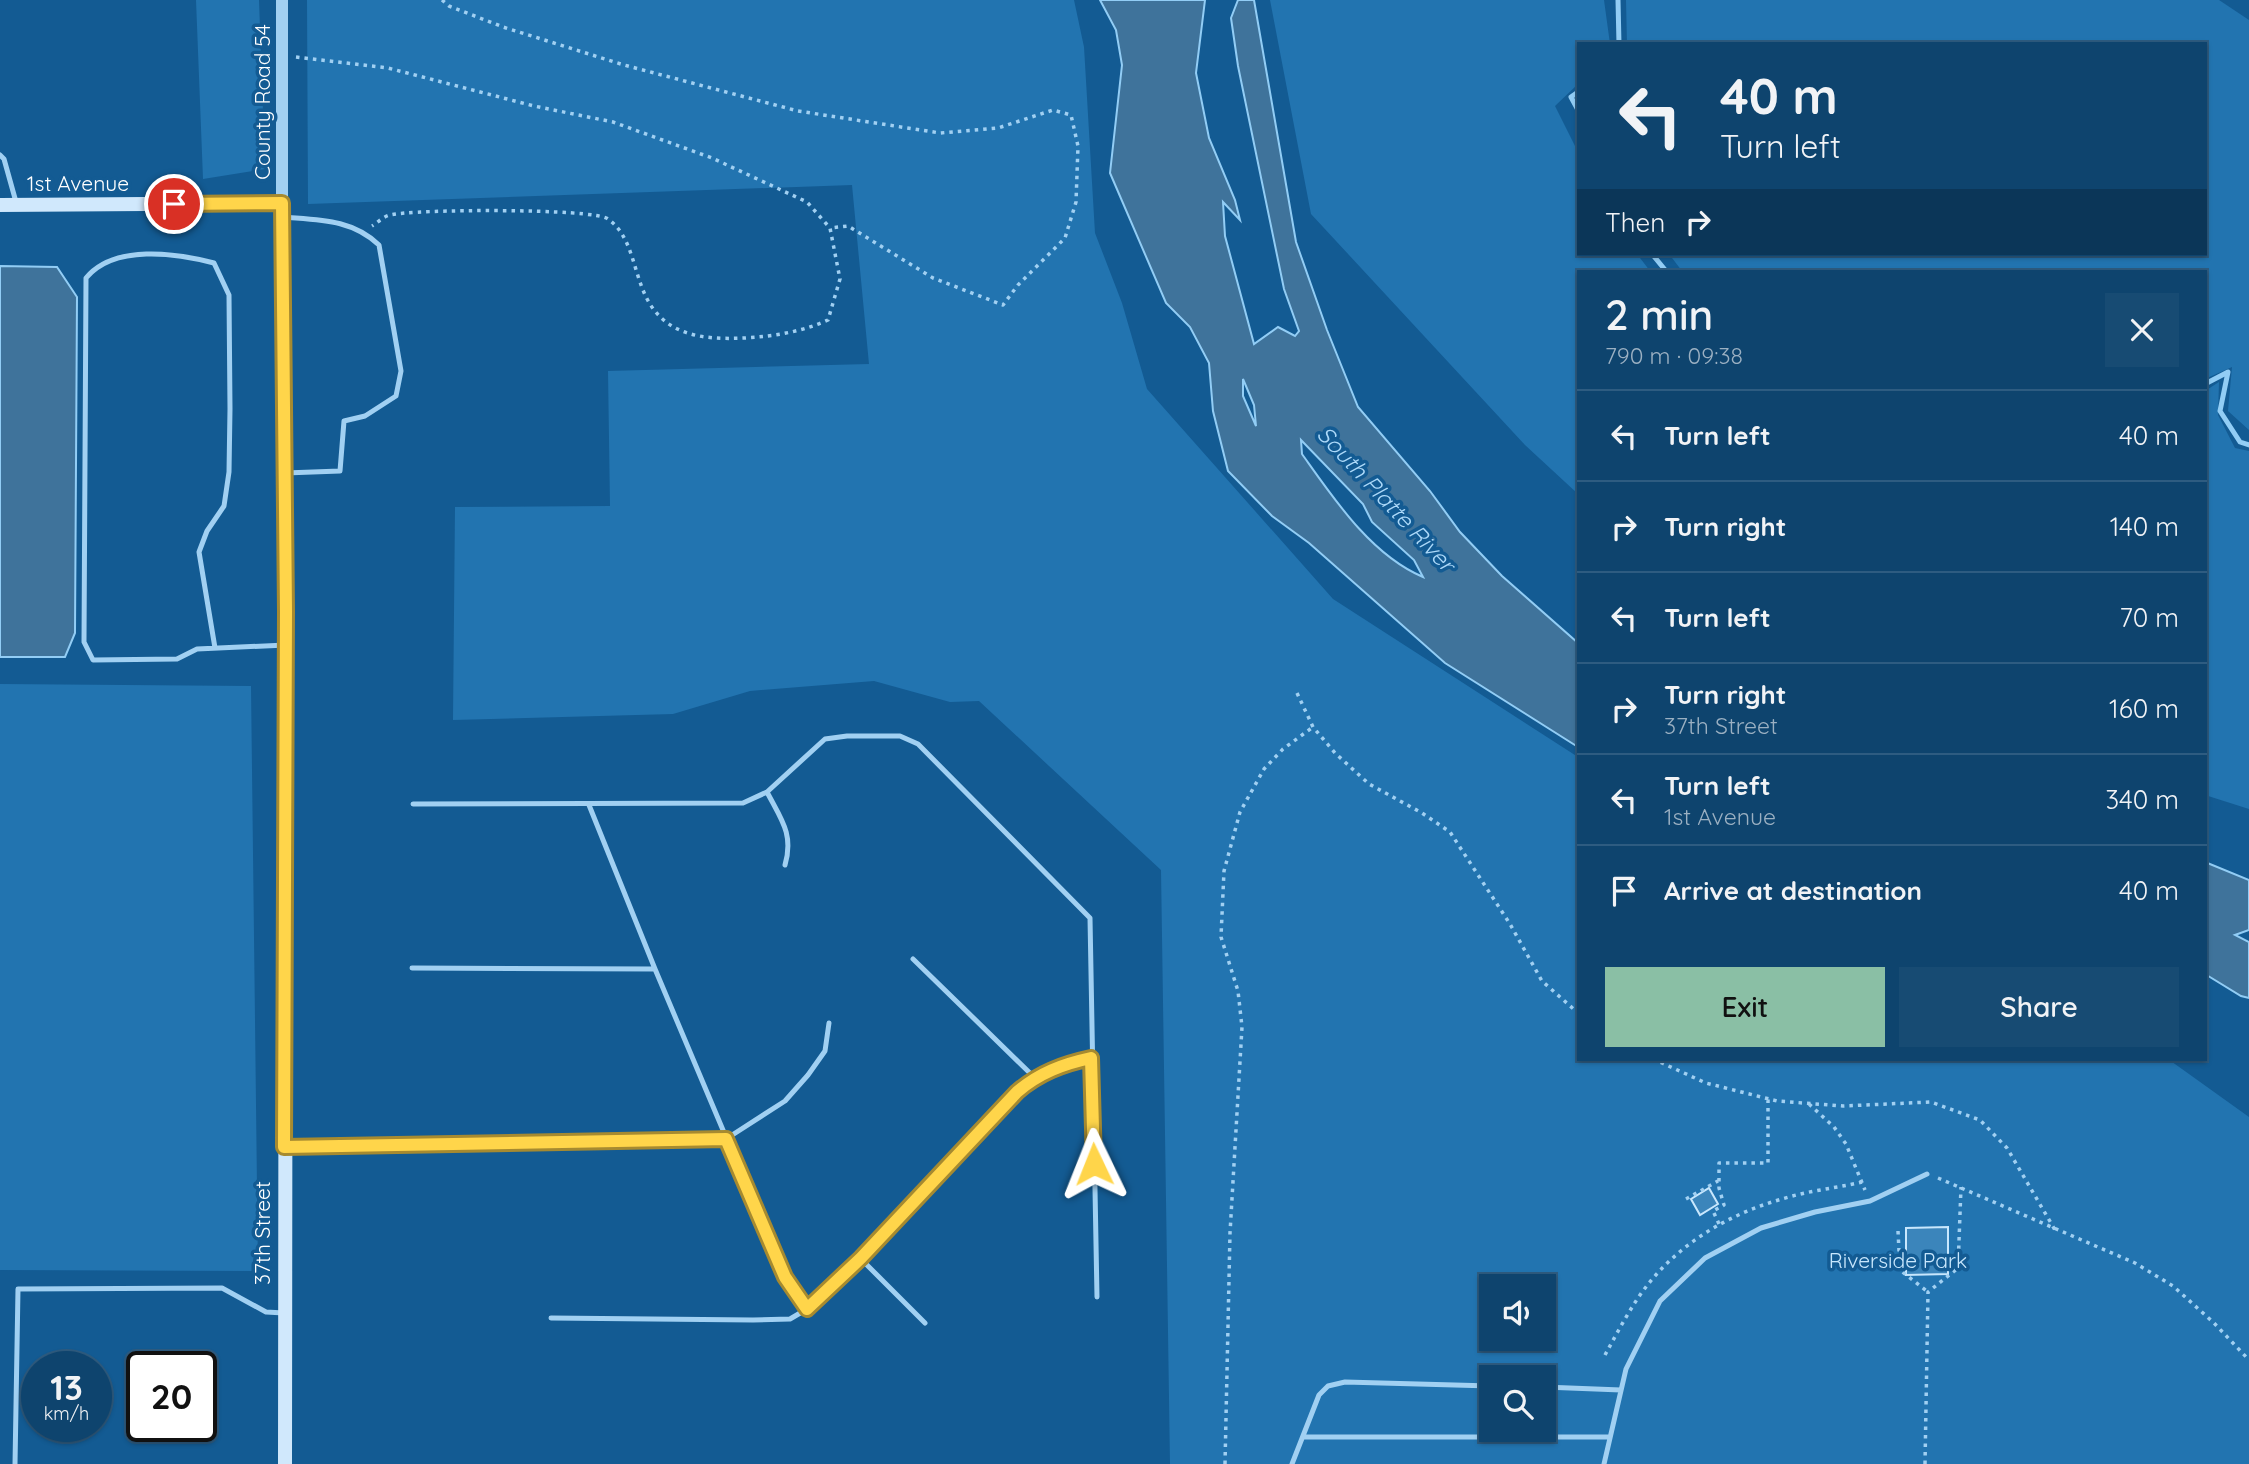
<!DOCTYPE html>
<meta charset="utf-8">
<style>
:root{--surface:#0e446e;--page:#174b73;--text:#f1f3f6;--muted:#9bb0c2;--line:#2e5c81;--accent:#8abfa5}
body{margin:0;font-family:Quicksand,sans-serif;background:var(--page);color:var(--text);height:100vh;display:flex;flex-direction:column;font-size:26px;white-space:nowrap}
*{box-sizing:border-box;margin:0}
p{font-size:23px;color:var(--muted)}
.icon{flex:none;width:38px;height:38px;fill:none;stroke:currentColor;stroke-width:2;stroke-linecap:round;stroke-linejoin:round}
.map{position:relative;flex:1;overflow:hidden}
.sheet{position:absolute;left:1577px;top:270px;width:630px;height:791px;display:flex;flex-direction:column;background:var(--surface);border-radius:0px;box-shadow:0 2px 5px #0004,0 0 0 2px var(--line)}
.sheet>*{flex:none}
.banner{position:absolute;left:1577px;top:42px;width:630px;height:214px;border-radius:0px;box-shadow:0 2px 5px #0004,0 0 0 2px var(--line);background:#0e446e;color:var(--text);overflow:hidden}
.buttons{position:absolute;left:1479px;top:1274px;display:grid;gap:14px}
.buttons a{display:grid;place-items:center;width:77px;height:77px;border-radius:0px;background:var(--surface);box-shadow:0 2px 5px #0004,0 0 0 2px var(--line);font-size:35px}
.speed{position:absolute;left:21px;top:1351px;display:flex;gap:14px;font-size:35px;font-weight:700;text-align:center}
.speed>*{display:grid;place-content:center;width:91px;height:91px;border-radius:50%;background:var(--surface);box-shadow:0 2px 5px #0004,0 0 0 2px var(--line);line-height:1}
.speed small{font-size:18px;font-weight:400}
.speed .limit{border:4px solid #111;border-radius:10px;background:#fff;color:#111}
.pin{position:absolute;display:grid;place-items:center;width:60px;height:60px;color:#fff;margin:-30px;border:4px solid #fff;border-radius:50%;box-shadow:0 2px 7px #0007}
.me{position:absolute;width:77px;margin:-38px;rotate:358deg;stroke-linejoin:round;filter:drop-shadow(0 0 5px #0008)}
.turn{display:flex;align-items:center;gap:24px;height:147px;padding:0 28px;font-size:32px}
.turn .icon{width:91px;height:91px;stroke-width:2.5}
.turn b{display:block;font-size:49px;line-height:60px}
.then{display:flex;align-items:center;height:66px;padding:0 28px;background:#0003;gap:14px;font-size:26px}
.round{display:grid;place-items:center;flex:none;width:74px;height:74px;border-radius:0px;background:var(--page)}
.summary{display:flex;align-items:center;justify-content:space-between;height:119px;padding:0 28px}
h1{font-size:42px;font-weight:600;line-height:52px}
.action{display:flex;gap:14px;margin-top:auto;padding:14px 28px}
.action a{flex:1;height:80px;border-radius:0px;background:var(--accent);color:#111;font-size:28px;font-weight:600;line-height:80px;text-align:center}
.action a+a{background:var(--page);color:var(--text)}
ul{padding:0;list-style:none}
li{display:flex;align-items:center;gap:21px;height:91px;padding:0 28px;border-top:2px solid var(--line)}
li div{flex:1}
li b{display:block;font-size:26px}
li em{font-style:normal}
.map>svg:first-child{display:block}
.green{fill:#2274b0;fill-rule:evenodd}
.water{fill:#3f739b;stroke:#92cdf5;stroke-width:2;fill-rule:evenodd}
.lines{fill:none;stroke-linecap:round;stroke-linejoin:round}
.stream{stroke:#92cdf5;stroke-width:5}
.building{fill:#3b85bb;stroke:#c8e7fd;stroke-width:2}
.path{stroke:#a1d0f2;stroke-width:3.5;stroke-dasharray:3.5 5;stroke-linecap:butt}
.service{stroke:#a1d0f2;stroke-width:5}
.tertiary{stroke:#a1d0f2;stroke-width:12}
.secondary{stroke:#d0e8fc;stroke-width:14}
.route-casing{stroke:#a68a30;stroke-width:18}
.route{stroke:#ffd54a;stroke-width:12}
.labels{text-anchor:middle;stroke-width:7;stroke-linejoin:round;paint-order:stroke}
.street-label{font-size:21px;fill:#fff;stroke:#135b93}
.park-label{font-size:21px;fill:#c8e7fd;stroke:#135b93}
.water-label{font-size:23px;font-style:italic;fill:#add9f9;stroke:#135b93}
</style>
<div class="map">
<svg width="2249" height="1464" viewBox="0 0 2249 1464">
<rect width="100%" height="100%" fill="#135b93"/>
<path class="green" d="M196,0h63l6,169 -62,10z
M307,0h767l10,47 11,186 27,70 25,86 186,210 245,158v302h590l81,58v347h-1079l-9,-594 -182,-169 -29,1 -76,-21 -124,10 -77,23 -220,6 2,-213 155,-1 -2,-135 261,-7 -17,-179 -544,19zM1491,1286h53v53h-53zM1491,1377h53v53h-53z
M1270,0h334l6,44h-32v40l-23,22 23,46v102h59l13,17h-72v223l-53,-49 -214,-231z
M1626,0h593l30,20v410l-21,-19 4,-44 -27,12v-108h-523l-13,-17h536v-210h-578z
M2219,382l-1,33 17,33 14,3v358l-44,-14v-404z
M0,684l251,2 7,585 -258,-1z"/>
<path class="water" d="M1100,0h105l-9,73 13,65 26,62 5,20 -17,-18 2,34 29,108 24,-17 17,9 4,-5 -15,-42 -46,-223 -7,-48 7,-18h16l42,242 31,88 31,77 72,84 30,41 42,44 76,67v104l-133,-84 -136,-120 -37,-27 -44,-45 -15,-60 -4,-48 -19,-36 -24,-24 -56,-130 12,-108 -6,-35zM1243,379l11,26 2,21 -13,-30zM1301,440l62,64 9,18 42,38 9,17c-52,-22 -89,-78 -121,-123z
M0,266l57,1 20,30 -2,336 -10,24h-65z
M2205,862l44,18v50l-14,5 14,7v56l-8,-2 -36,-22z"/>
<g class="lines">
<path class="stream" d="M1618,0l1,44
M1578,92l-7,5 7,13
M1652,254l14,17
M2205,384l23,-12 -8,39 20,31 9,3"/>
</g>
<path class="building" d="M1709,1188l9,16 -18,11 -9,-16z
M1948,1227v47l-42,1v-47z"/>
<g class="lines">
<path class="path" d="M442,0l7,6 54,21 121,38 174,46 142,22 58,-5 55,-18 18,5 7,31 -2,56 -11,36 -47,47 -15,20 -70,-27 -85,-52 -18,2
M296,57l92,11 146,38 79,16 99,36 95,44 23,26 10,51 -12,41c-27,12 -53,16 -83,18 -43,2 -84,-2 -102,-48 -10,-24 -13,-56 -35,-71 -14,-11 -195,-10 -218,-4 -6,1 -13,8 -18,11
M1297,693l16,34 22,26 34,31 53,29 28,19 60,92 32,57 36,32
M1653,1059l53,24 71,18 66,5 88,-4 49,18 27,28 48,82
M1809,1104l25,23 12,17 19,46
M1938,1178l197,85 38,23 41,37 35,37
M1686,1199l32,-18
M1719,1224l-6,-13 11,-6 -5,-17v-25h49v-64
M1898,1231l2,39 28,22
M1605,1355c11,-20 22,-41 35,-60 36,-51 89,-82 149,-98 24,-7 48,-9 73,-15
M1225,1464l5,-231 12,-206 -4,-36 -17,-54 3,-66 16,-59 24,-43 19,-20 30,-22
M1925,1464l3,-172 30,-24 3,-81"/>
<path class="service" d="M0,155l4,4 12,43
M283,217c36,3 69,2 96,28l22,126 -5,25 -31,20 -21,5 -4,50 -55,2
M215,648l-16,-96 8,-21 17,-25 5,-34 1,-63 -1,-114 -15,-32c-38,-10 -100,-19 -128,15l-2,364 9,18 84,-1 20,-10 89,-4
M767,792c14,27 27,42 18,73
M413,804l330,-1 24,-11 58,-53 22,-3h53l18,8 172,174 7,379
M589,805l66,164 130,308 22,32
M913,959l121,118
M412,968l243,1
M286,1147l440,-8 59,-38 23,-26 17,-24 4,-28
M861,1259l64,64
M551,1318l202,2 37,-1 17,-10 54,-50 156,-167c22,-19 46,-28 74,-34
M1544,1387l77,3
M1303,1437h307
M15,1464l3,-175 204,-1 44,24 18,1
M1292,1464l27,-69 9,-9 17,-4 146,4
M1604,1464l22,-95 34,-68 45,-43 56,-30 54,-16 55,-11 57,-27"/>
<path class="tertiary" d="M282,0v203"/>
<path class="secondary" d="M0,205l282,-2 4,408 -1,853"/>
</g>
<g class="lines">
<defs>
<path id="route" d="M174,204l108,-1 4,408 -2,536 442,-8 59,138 22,32 54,-51 156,-166c22,-19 46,-28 74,-34l3,106"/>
</defs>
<use href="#route" class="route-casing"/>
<use href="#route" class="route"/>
</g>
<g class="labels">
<g class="street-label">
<text transform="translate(263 102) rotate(-90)" y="7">County Road 54</text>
<text x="78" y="191">1st Avenue</text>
<text transform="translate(263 1233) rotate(-90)" y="7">37th Street</text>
</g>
<g class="park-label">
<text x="1898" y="1268">Riverside Park</text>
</g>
<g class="water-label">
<text transform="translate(1386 499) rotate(47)" y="8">South Platte River</text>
</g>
</g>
</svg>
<div class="buttons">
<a><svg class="icon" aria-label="sound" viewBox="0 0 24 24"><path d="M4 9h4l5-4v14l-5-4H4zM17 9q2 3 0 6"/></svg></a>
<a><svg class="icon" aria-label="search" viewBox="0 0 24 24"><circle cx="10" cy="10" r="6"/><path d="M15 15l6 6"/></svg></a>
</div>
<div class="speed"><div>13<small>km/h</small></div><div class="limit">20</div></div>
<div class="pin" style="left:174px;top:204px;background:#d93025"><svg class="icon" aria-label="arrive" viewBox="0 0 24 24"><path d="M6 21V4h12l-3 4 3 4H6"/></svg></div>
<svg class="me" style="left:1094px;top:1164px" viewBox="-20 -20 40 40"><path d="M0-17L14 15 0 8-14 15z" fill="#ffd54a" stroke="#fff" stroke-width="4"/></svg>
<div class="banner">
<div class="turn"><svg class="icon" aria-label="left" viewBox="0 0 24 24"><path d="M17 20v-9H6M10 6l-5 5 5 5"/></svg><div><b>40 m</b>Turn left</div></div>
<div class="then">Then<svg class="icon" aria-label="right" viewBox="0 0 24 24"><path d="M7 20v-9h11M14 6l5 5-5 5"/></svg></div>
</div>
<section class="sheet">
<div class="summary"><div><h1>2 min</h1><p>790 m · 09:38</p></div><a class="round"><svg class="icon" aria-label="close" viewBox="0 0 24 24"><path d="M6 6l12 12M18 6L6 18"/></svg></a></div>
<ul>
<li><svg class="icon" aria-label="left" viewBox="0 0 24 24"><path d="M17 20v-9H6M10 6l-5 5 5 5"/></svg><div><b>Turn left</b></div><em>40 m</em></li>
<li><svg class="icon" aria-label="right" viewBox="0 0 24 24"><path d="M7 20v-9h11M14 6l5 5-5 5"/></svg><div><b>Turn right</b></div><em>140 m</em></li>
<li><svg class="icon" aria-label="left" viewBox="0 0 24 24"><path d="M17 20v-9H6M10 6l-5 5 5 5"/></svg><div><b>Turn left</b></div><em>70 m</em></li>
<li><svg class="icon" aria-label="right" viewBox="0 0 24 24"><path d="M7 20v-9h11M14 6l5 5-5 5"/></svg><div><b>Turn right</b><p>37th Street</p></div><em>160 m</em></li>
<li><svg class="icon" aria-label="left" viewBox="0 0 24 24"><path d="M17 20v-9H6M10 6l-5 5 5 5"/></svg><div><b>Turn left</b><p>1st Avenue</p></div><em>340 m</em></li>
<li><svg class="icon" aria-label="arrive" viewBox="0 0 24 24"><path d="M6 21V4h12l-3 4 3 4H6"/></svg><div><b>Arrive at destination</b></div><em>40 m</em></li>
</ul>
<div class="action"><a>Exit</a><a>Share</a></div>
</section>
</div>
